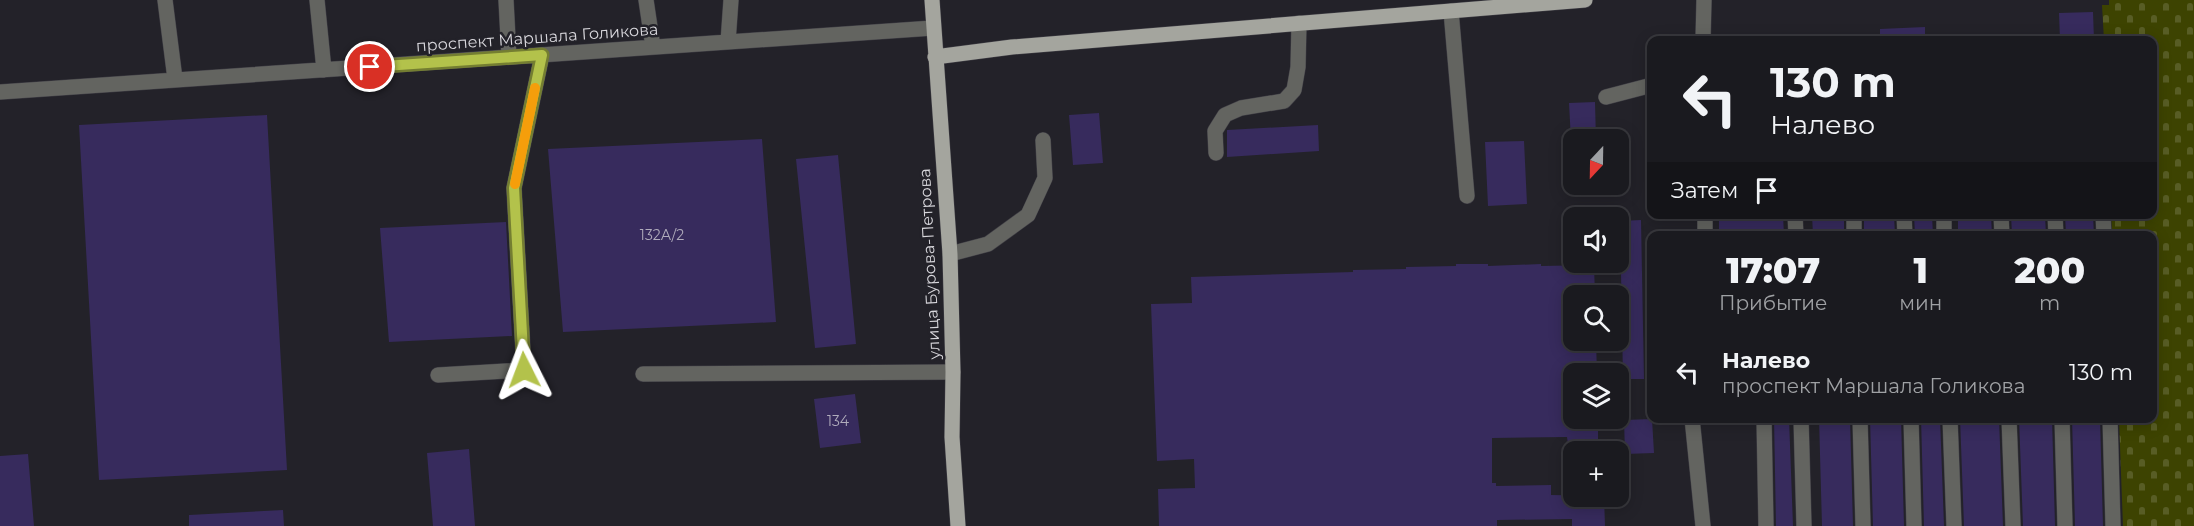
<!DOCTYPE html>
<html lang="ru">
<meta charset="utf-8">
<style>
:root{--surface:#1a1a1f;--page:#232328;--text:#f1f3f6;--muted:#9fa1a4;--line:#38383d}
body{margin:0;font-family:Montserrat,sans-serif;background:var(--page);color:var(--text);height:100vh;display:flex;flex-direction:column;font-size:22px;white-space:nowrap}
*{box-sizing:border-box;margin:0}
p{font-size:20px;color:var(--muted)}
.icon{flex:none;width:33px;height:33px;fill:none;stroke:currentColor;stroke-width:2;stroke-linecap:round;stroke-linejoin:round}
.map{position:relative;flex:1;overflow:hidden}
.sheet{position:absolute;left:1647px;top:231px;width:510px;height:192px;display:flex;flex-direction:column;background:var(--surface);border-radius:12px;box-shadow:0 3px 15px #0003,0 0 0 2px var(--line)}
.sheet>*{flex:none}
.hud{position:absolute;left:1647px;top:36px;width:510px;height:183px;border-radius:12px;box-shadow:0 3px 15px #0003,0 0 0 2px var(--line);background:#1a1a1f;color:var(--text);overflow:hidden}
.needle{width:39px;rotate:202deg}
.controls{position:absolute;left:1563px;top:129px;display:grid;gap:12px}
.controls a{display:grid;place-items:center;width:66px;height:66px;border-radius:12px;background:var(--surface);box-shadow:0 3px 15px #0003,0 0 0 2px var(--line);font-size:30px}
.pin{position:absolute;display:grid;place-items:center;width:51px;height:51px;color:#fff;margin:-26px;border:3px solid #fff;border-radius:50%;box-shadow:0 2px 6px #0007}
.me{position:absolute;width:66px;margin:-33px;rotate:357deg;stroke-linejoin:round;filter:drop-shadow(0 0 4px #0008)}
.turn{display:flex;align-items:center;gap:21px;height:126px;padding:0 24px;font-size:27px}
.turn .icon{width:78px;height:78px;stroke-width:2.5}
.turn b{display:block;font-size:42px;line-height:51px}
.then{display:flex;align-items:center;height:57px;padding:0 24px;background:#0003;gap:12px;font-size:22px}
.eta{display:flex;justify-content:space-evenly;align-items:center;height:102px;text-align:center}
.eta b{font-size:36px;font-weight:800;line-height:42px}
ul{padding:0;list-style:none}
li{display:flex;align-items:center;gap:18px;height:78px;padding:0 24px}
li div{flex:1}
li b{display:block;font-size:22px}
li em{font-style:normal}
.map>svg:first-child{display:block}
.cemetery{fill:url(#cemetery-stones)}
.building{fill:#372b5d}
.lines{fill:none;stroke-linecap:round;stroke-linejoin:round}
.minor-casing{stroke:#403f46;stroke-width:16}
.major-casing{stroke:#403f46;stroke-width:16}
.minor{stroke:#636460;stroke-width:15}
.major{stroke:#a4a59e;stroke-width:15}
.route-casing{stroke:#747e31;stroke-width:15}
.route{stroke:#b3c24b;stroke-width:10}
.slow{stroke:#f59e0b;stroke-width:10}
.labels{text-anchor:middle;stroke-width:5;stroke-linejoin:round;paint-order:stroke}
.number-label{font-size:14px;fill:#b0acbc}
.street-label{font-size:16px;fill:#d8d7dc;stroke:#232229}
</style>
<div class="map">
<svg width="2194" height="526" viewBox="0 0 2194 526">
<defs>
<pattern id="cemetery-stones" width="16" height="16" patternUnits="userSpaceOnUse" patternTransform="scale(1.5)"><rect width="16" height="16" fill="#3d4301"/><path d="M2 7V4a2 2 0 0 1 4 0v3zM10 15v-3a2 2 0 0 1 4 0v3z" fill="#585d25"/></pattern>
</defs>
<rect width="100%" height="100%" fill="#232229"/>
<path class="cemetery" d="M2109,0h85v526h-71l-4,-107 33,-1v-182l-40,-1 -1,-20 41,-1v-174h-48l-2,-35h7z"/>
<path class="building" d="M2093,12l1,28h-34l-1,-27z
M1925,27v13h-45v-11z
M1595,102l1,38h-25l-2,-37z
M1099,113l4,50 -30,2 -4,-50z
M267,115l20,355 -188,10 -20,-355z
M1318,125l1,26 -92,6v-27z
M762,139l14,183 -213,10 -15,-183z
M1524,141l3,63 -39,2 -3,-64z
M838,155l18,189 -41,4 -19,-189z
M1719,214h64l1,22h-65z
M1812,214h32v22h-31z
M1864,214h30l1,22h-31z
M1914,214h18l1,22h-18z
M1958,214h33l1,22h-34z
M2011,214h34l1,22h-34z
M2065,214h28l1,22h-28z
M1641,220l3,159h-21l-3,-158z
M506,222l6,114 -123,6 -9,-114z
M1456,264h32v2l53,-2v2l53,-1 1,31h-21v44h22l1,34h-23v44h24v34h-29l-2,-15 -75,1v45h4v3l55,-1v10l53,1 1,30h-33v-7l-75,1v6h-338l-1,-37 37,-1 -1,-29 -37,2 -6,-157 41,-1 -1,-26 162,-5v-2l53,-1v-2l50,-1z
M855,394l6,49 -41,5 -6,-49z
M1774,418h15l4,108h-17z
M1819,418h31l3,108h-31z
M1870,418h31l3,108h-31z
M1921,418h19l4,108h-20z
M1960,418h39l4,108h-39z
M2019,418h33l3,108h-32z
M2072,418h28l3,108h-28z
M1652,419l2,34 -29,1 -1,-34z
M469,449l6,77h-42l-6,-73z
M28,454l6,72h-34v-70z
M283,510l1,16h-95v-11z"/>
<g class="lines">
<defs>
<path id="minor" d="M165,0l10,79
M317,0l7,70
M506,0l3,57
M646,0l7,47
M1451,11l16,185
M1703,40l1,-40
M728,42l3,-42
M0,92l933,-64
M1606,97l46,-12
M1216,153l-1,-22 10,-16 16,-7 43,-7 10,-11 4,-23 1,-44
M1795,214l1,22
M1854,214v22
M1904,214l1,22
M1944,214v22
M2001,214l1,22
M2055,214l1,22
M2103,214l1,22
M1705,236v-22
M950,254l38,-10 40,-29 17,-37 -2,-38
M643,374l310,-2
M438,375l86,-5 -10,-182 28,-133
M1692,418l11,108
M1764,418l2,108
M1801,418l3,108
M1860,418l3,108
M1911,418l3,108
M1950,418l4,108
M2009,418l4,108
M2062,418l3,108
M2110,418l3,108"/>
<path id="major" d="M932,0l18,254 3,118 -1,65 6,89
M935,57l77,-10 573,-47"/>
</defs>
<use href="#minor" class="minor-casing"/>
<use href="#major" class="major-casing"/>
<use href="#minor" class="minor"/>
<use href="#major" class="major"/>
</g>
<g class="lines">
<defs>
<path id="route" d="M370,67l172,-12 -28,133 10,182"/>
</defs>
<use href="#route" class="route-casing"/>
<use href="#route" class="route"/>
<path class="slow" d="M515,184l20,-96"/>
</g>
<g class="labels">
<g class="number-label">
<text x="662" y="240">132А/2</text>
<text x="838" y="426">134</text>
</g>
<g class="street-label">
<text transform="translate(537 37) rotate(-4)" y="6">проспект Маршала Голикова</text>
<text transform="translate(929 264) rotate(-93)" y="6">улица Бурова-Петрова</text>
</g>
</g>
</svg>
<div class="controls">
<a><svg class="needle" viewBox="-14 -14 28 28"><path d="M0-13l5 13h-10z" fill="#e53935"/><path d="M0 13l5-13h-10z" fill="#9fa1a4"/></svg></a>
<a><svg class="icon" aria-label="sound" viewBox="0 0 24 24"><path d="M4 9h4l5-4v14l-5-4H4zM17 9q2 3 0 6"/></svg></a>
<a><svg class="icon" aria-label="search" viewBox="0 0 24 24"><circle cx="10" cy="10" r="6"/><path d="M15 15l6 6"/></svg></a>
<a><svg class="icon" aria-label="layers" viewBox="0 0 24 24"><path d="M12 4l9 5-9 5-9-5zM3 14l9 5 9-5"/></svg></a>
<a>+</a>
</div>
<div class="pin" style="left:370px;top:67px;background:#d93025"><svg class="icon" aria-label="arrive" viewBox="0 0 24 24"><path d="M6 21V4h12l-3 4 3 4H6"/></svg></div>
<svg class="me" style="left:524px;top:370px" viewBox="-20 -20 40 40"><path d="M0-17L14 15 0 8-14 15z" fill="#b3c24b" stroke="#fff" stroke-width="4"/></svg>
<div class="hud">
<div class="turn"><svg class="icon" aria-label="left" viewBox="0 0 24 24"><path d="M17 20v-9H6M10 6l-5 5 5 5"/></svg><div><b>130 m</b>Налево</div></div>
<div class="then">Затем<svg class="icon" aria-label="arrive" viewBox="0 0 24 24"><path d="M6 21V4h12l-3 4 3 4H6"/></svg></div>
</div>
<section class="sheet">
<div class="eta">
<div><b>17:07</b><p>Прибытие</p></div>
<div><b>1</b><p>мин</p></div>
<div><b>200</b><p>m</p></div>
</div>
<ul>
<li><svg class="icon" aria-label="left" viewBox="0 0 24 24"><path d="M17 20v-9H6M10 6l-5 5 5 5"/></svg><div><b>Налево</b><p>проспект Маршала Голикова</p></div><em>130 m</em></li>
</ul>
</section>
</div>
